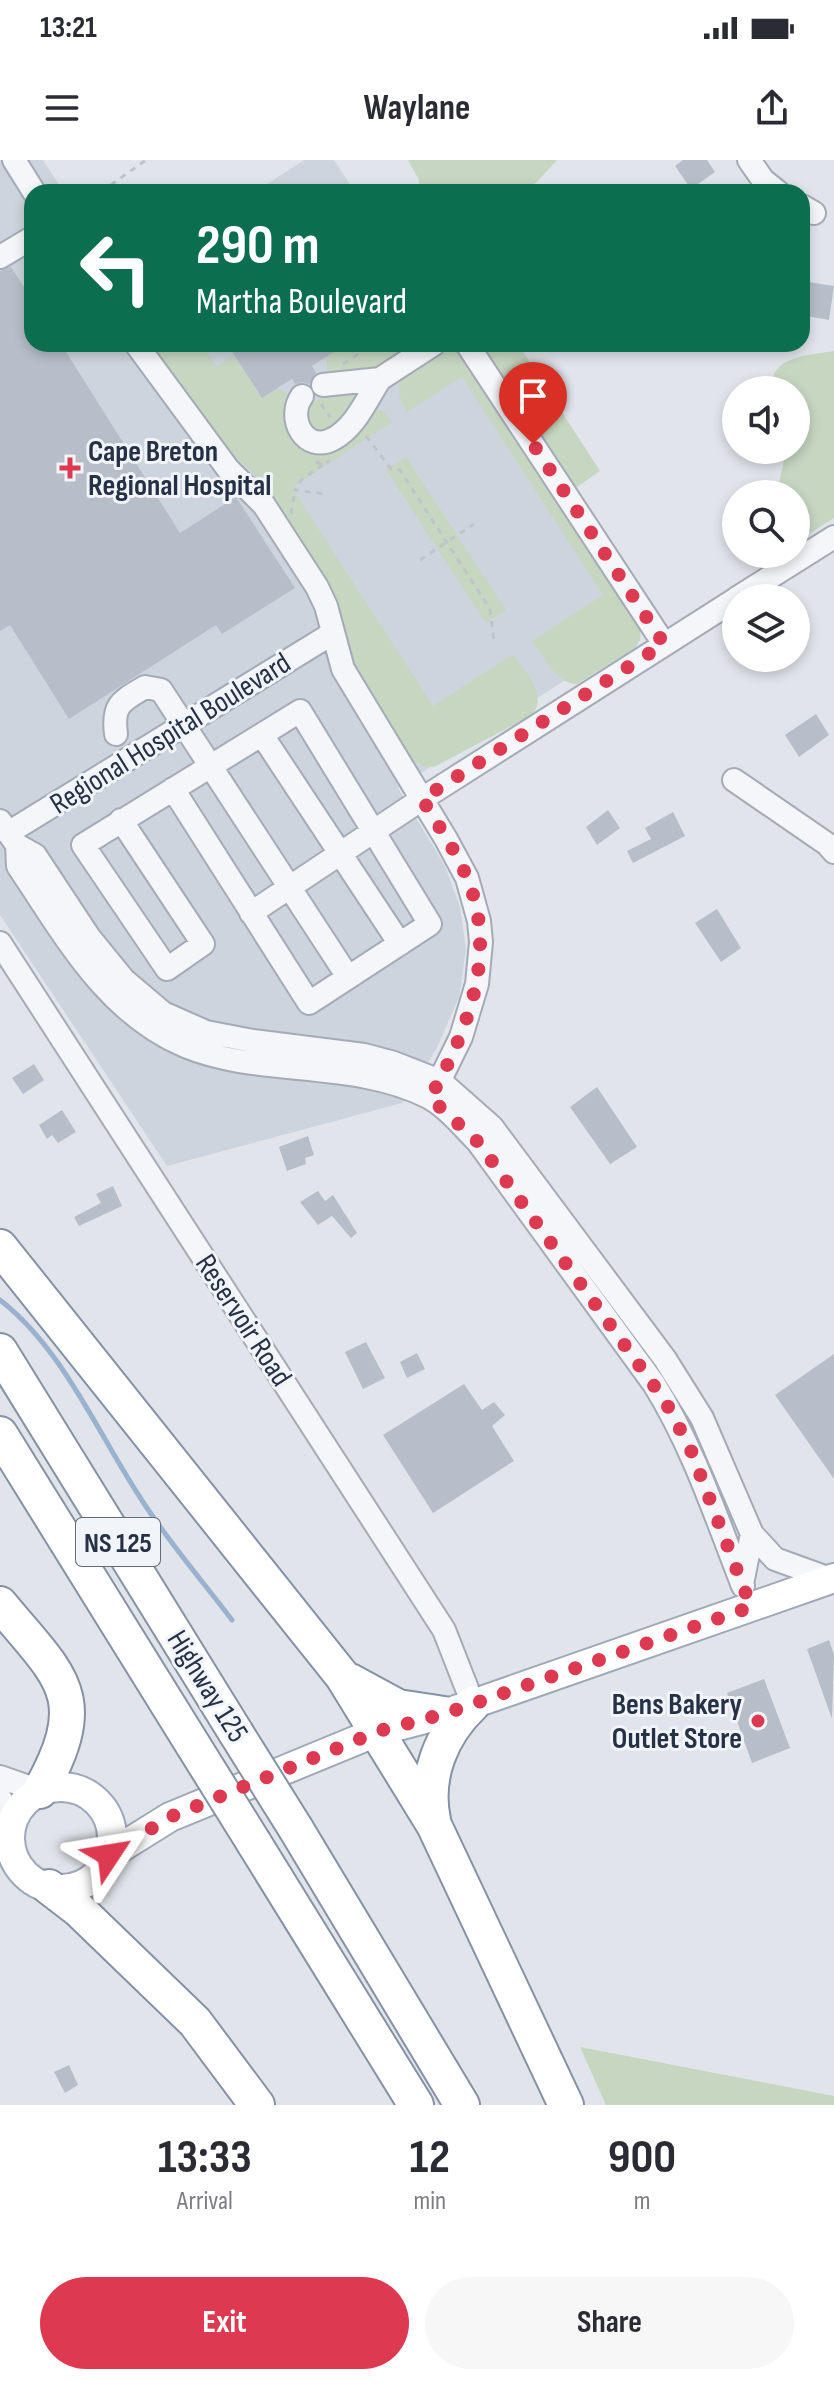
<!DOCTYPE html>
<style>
:root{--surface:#fff;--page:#f7f7f7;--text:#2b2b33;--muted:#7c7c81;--accent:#dd3950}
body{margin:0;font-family:"Sofia Sans Condensed",sans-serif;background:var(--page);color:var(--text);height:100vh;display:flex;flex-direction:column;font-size:30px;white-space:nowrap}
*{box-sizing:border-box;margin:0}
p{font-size:26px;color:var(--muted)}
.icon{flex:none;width:44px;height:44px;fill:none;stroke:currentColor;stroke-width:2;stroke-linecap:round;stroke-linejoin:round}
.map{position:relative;height:1945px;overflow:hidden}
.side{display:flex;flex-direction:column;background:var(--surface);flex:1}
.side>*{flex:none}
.banner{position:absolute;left:24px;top:24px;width:786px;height:168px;border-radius:24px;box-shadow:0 4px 12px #0003;background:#0b6e4f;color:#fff;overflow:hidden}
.tools{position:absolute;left:722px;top:216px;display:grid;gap:16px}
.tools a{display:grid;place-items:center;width:88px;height:88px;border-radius:50%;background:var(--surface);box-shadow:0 4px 12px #0003;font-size:40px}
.pin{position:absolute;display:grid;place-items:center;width:68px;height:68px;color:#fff;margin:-82px -34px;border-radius:50% 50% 50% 0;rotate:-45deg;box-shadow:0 0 8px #0007}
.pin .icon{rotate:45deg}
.me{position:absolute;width:88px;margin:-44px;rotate:57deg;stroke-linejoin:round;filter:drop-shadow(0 0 6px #0008)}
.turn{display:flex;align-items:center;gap:28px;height:168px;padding:0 40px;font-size:36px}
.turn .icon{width:104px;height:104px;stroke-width:2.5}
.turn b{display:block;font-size:56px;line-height:68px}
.eta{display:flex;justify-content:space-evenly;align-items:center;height:136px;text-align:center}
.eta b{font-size:48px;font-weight:700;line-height:56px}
.cta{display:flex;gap:16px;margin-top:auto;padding:16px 40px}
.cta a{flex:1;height:92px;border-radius:48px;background:var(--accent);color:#fff;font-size:32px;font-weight:700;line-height:92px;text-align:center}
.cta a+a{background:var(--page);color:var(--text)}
.status{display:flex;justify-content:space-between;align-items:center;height:56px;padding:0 40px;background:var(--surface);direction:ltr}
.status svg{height:22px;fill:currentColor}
header{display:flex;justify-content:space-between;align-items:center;height:104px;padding:0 40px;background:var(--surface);font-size:36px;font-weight:700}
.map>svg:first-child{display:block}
.built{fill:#ced4dd}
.green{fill:#c6d6c1}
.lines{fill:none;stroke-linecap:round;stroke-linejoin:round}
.stream{stroke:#98b2cf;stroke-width:5}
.building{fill:#b7bec9}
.minor-casing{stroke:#a5abb6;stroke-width:26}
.major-casing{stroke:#9fa8b8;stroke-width:32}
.highway-casing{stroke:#8691a3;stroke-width:38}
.path{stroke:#bfc3ca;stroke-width:3;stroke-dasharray:6 6;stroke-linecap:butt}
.minor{stroke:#f4f6f9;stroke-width:22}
.major{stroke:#fff;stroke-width:28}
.highway{stroke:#fff;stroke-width:34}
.highway-bridge-casing{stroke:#8691a3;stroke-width:38;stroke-linecap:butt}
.highway-bridge{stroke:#fff;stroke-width:34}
.route{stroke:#dd3950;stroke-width:14;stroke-dasharray:0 25.2}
.poi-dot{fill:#dd3950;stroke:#f1f4f8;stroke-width:3}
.labels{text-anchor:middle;stroke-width:6;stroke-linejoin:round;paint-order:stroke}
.shield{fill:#f1f4f8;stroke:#646c7b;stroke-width:2}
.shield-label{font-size:28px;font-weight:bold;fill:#273145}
.poi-label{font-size:30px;font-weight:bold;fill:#273145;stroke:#f1f4f8;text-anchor:start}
.street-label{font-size:30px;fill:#273145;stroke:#f1f4f8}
</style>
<div class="status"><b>13:21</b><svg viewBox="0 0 49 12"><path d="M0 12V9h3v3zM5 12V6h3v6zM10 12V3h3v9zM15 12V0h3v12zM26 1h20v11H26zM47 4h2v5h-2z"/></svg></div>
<header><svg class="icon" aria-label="menu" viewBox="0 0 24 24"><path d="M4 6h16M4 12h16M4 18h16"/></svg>Waylane<svg class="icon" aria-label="share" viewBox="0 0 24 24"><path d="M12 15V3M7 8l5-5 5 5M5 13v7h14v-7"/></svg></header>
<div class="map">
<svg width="834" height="1945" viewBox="0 0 834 1945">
<rect width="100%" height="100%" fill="#e1e5eb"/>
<path class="built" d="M0,0h43l21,32h-32v152h420l185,290 -239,154 47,78 15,41 6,43 -7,47 -23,53 -34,53 -235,63 -167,-251z
M304,0h30l21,32h-100z"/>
<path class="green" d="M408,0h149l-20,22 -14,10h-103l-1,-12z
M151,184h51l15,23 16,-12 28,43 16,-10 15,8 5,47 73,-28 7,-5 6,1 9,11 -100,66 141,218 80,-52c11,17 36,41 19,61l-98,52 -10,-1 -12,-7 -58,-90 -25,-81 -53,-85 -13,-19 -32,-32z
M346,184h71l-37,23 -52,8 -2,-18z
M480,184h38l82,127 -26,18z
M450,190l10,2 181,274 -1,14 -5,8 -58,36c-21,0 -33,-28 -45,-43l71,-46 -141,-218 -55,35c-14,-26 -11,-31 13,-47 10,-7 18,-13 30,-15z
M834,191v167l-38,24v-48h-19l9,-44h10v-60h-23c-7,-34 38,-35 61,-39z
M366,228l-26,34 -17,9 -12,-3 -5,-13c8,-25 38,-24 60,-27z
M406,297l100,153 -20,13 -100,-153z
M580,1887l254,49v9h-228z"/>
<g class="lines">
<path class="stream" d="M0,1140c65,50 101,141 147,208 26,39 57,75 85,112"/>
</g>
<path class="building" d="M683,0h24l8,12 -24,17 -16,-23z
M11,107l21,32v45h29l119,189 56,-36 59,91 -73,46 -6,-9 -147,94 -59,-94 -10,6v-360z
M802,121l32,5 -5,34 -27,-5z
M227,184h119l-34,22 4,7 -7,11 -7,-2 -7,2 -3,-5 -30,19z
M816,554l13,21 -30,22 -14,-22z
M608,650l12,18 -23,17 -11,-18z
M673,652l12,24 -52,27 -6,-12 24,-12 -6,-11z
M717,749l24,39 -20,14 -26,-39z
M34,904l10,16 -21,14 -11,-16z
M597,927l40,60 -27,17 -40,-57z
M62,950l14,22 -18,11 -6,-8 -5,4 -8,-14z
M308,976l6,19 -9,3 1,6 -19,7 -8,-24z
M113,1026l9,20 -43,20 -5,-9 27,-14 -5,-9z
M318,1031l7,10 8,-6 24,38 -6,5 -19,-22 -14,9 -18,-23z
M366,1182l19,36 -22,11 -18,-37z
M417,1193l8,16 -18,9 -7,-16z
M834,1194v125l-59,-84z
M464,1224l18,26 12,-8 11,13 -13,11 22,35 -81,52 -50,-78z
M829,1480l5,15 -2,64 -25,-70z
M764,1519l26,69 -38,15 -25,-70z
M69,1905l9,20 -13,8 -11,-21z"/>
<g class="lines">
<defs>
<path id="minor" d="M14,0l20,32
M749,0l14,20 15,12
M802,46l12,7
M0,97l32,-19
M136,184l92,125 36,36 53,82 9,19 17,63 103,170 21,39 12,43 2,21 -4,42 -16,53 -28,57
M467,184l197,300
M380,219l54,-35
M302,236c-16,22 3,58 31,43 22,-11 34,-40 47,-60l-57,6
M737,438l97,-61
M116,574c-4,-30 6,-33 29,-47l16,3 187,287
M262,575l138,209
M734,620l93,64 7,8
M121,660l82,124 -36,25 -84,-124 217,-134 130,213 -121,79 -136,-214
M0,661l17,24 18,10 54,82 35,43 39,33 43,19 47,9 111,14 30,8 46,18 52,46 173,232 37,59 50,116 -10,50
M8,673l325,-200
M17,685l1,21c46,68 87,146 167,180 74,31 168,13 243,51 19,10 35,30 50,45l176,242c39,63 62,133 89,202
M251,753l171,-114 314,-200
M0,783l444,687 29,74
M752,1374l23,25 55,20
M0,1617l40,14
M0,1638l13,22"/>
<path id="major" d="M10 1678a51 51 0 1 1 102 0a51 51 0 1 1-102 0Z
M109,1695l61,-38 209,-86 65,-17 390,-136"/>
<path id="highway" d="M0,1087l343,430 91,148 132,280
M0,1191l236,382
M0,1274l193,311
M0,1444c60,73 94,91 40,187
M350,1521l48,26 46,7
M433,1660c-9,-43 8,-86 40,-116
M296,1669l166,276
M254,1683l162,262
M49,1727l30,23 116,112 62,83"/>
</defs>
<use href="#minor" class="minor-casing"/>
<use href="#major" class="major-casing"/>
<use href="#highway" class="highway-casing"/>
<path class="path" d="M101,32l45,-32
M343,204l30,-20
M321,244l9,13
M366,276l25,33 9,1 90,139 4,32
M316,302l7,3 7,-5
M323,305l-21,14 -7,11 30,4
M291,354l4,-24
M420,400l54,-36"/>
<use href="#minor" class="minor"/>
<use href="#major" class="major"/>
<use href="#highway" class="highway"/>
<defs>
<path id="highway-bridge" d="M236,1573l60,96
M193,1585l61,98"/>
</defs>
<use href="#highway-bridge" class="highway-bridge-casing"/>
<use href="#highway-bridge" class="highway-bridge"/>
</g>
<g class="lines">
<path class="route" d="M109,1695l61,-38 209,-86 65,-17 307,-107 -61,-159 -25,-47 -187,-259 -48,-44c37,-67 68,-142 38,-218 -12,-29 -30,-55 -46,-81l242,-155 -131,-200"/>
</g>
<g class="poi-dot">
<path d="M66 296h8v8h8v8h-8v8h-8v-8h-8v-8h8z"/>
<circle cx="758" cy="1561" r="8"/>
</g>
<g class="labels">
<rect class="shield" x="76" y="1358" width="84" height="48" rx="6"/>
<g class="shield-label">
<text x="118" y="1392">NS 125</text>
</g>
<g class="poi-label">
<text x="88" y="301">Cape Breton<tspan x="88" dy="34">Regional Hospital</tspan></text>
<text x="742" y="1554" text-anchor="end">Bens Bakery<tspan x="742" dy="34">Outlet Store</tspan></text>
</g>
<g class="street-label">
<text transform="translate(170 573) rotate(-32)" y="10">Regional Hospital Boulevard</text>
<text transform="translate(244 1160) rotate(57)" y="10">Reservoir Road</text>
<text transform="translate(208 1526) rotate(58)" y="10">Highway 125</text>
</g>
</g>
</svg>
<div class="tools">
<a><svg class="icon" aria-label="sound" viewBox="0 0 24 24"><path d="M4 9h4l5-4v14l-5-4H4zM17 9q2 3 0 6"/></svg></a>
<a><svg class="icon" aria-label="search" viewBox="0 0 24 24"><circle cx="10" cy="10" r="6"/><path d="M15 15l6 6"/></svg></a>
<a><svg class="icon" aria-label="layers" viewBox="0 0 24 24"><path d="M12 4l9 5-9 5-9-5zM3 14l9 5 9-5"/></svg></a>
</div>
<div class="pin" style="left:533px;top:284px;background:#d93025"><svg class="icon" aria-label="arrive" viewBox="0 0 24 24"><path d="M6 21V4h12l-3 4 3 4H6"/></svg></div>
<svg class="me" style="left:109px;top:1695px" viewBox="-20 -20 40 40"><path d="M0-17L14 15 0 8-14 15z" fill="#dd3950" stroke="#fff" stroke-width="4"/></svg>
<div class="banner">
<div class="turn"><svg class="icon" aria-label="left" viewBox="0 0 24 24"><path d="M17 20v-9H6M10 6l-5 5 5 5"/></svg><div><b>290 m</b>Martha Boulevard</div></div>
</div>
</div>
<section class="side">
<div class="eta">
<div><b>13:33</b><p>Arrival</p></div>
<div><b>12</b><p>min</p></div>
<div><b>900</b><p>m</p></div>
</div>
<div class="cta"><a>Exit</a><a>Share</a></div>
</section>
